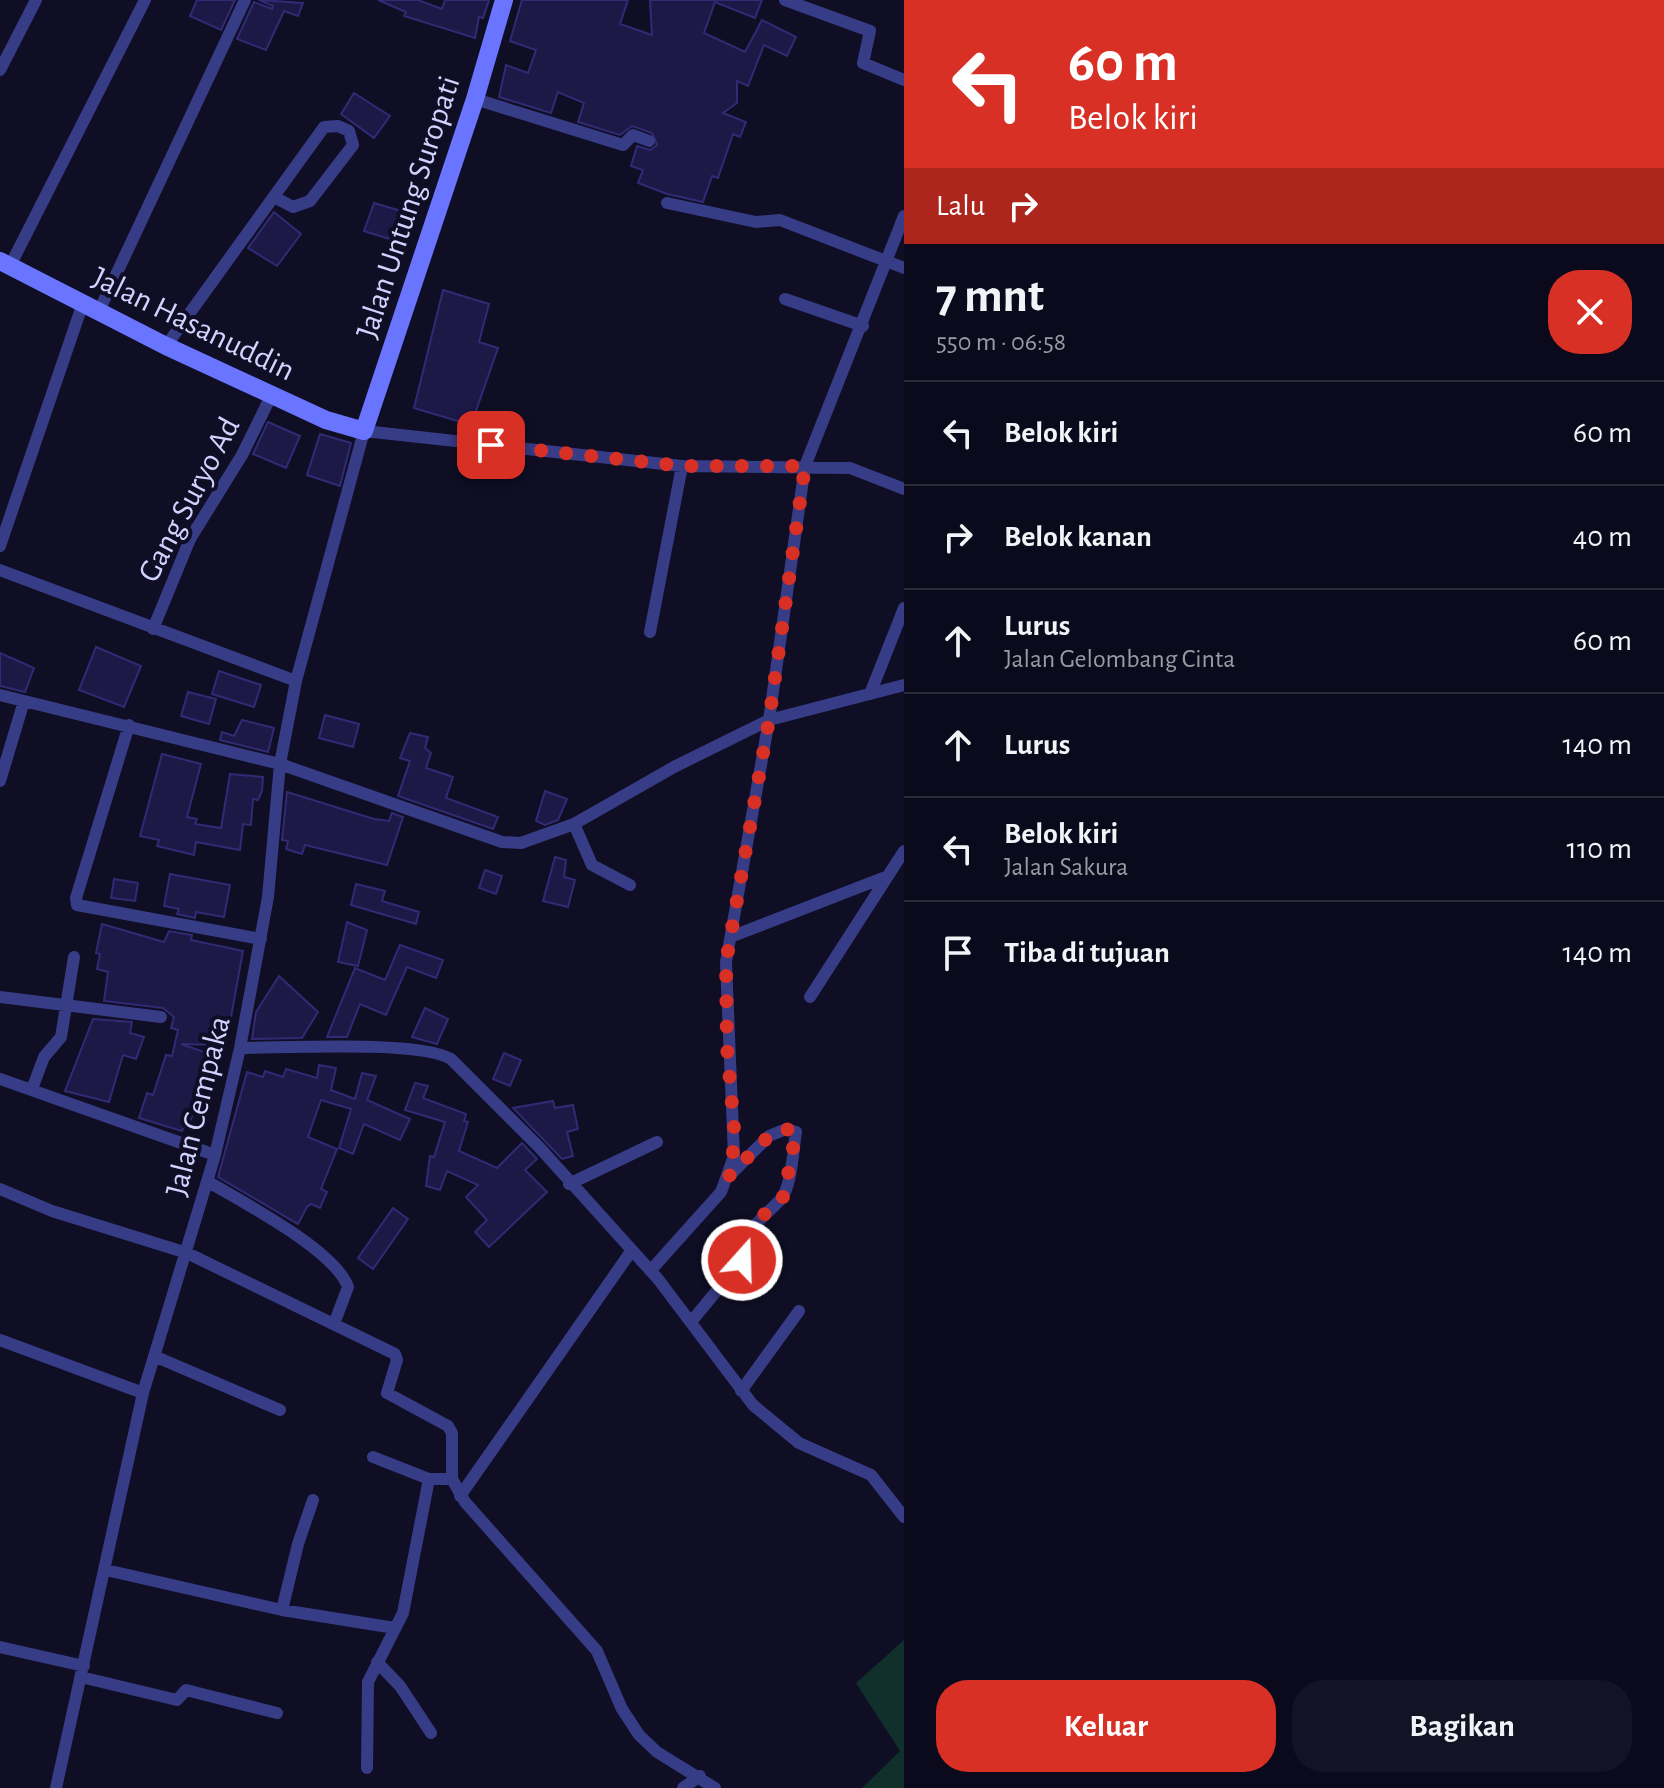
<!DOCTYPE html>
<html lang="id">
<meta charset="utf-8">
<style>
:root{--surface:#0b0a1c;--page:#141325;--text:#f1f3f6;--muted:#9a9aa3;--line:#2b2b3b;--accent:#d93025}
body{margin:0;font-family:"Alegreya Sans",sans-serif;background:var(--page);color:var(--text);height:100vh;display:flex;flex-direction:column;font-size:30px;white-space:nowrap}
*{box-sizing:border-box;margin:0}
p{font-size:26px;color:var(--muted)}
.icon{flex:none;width:44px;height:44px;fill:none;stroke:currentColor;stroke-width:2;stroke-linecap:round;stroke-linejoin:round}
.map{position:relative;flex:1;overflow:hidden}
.details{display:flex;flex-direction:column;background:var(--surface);width:760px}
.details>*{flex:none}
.banner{background:#d93025;color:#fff;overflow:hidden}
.pin{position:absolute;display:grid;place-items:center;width:68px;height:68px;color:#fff;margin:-34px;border-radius:16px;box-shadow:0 4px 12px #0006}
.me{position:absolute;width:88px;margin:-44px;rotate:20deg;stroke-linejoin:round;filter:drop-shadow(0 0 6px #0008)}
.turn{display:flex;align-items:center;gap:28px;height:168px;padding:0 32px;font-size:36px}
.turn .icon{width:104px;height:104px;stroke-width:2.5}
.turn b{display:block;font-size:56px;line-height:68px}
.then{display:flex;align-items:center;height:76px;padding:0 32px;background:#0003;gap:16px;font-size:30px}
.round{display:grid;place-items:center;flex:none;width:84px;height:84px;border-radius:32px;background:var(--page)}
.headline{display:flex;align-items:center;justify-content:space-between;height:136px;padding:0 32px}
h1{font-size:48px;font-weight:600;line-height:60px}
.cta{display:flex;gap:16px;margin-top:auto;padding:16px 32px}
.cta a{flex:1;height:92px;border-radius:32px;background:var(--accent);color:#fff;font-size:32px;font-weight:600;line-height:92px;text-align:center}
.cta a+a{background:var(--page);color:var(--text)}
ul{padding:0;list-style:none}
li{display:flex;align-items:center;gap:24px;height:104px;padding:0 32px;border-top:2px solid var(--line)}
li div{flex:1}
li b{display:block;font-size:30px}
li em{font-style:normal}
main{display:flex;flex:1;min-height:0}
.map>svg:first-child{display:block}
.green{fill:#11302b}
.building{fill:#1d1947;stroke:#312a74;stroke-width:2}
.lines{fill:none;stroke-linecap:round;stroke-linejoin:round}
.street{stroke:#373c86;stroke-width:12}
.secondary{stroke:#6975ff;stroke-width:18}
.route{stroke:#d93025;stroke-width:14;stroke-dasharray:0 25.2}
.labels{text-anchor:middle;stroke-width:8;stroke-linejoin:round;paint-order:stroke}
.street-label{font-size:32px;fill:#d2d2ff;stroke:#0f0e25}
</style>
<main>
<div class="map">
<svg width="904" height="1788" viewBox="0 0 904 1788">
<rect width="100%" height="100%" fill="#0f0e25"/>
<path class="green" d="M904,1640v148h-42l38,-37 -44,-68z"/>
<path class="building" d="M197,0h38l-14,30 -31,-14z
M259,0l44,3 -5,13 -14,-5 -18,39 -29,-11 17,-37 18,7 1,-3z
M378,0h40l24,9 3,-9h44l-6,18 -4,-1 -4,21 -71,-22 2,-4z
M522,0h106l-8,24 32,11 -2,-35h112l-7,18 -40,-16 -11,31 41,19 17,-32 34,17 -9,19 -23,-11 -16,41 -11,-5v22l-14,10 23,9 -6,15 -7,-3 -15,44 -6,-2 -9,26 -36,-8 -29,-11 5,-13 -12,-4 6,-20 13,4 7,-5 -5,-12 -20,-7 -12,9 -42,-13 6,-19 -26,-11 -7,21 -52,-16 7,-32 22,8 8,-23 -26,-9z
M354,93l36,23 -16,22 -33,-24z
M374,203l34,10 -9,29 -35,-11z
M274,212l27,22 -24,32 -29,-18z
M443,290l46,14 -10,38 19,6 -27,77 -57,-17z
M268,422l32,14 -14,32 -33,-14z
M320,434l31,9 -11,43 -33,-11z
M96,647l45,19 -17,41 -45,-17z
M0,653l34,15 -9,24 -25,-6z
M219,671l42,14 -7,22 -42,-13z
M188,692l28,7 -7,25 -28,-8z
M325,715l34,9 -6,23 -34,-9z
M242,720l32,8 -6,24 -48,-12 2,-8 12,4z
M410,733l18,4 -3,11 6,5 -5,15 27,9 -7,21 52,19 -5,12 -95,-33 12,-35 -10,-3z
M162,754l39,10 -14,53 10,2 -2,5 26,4 9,-54 33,3 -1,14 -4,9 -5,-1 -2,26 -8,-1 -3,26 -44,-8 -2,13 -37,-9 2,-6 -19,-4z
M545,791l22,8 -9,21 -13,5 -9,-4z
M287,792l87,27 15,2 3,-8 11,4 -16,48 -82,-20 -3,9 -16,-5 2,-8 -6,-1z
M555,857l11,3 -2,17 11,3 -7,27 -25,-6z
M485,870l17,6 -6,18 -17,-6z
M170,874l60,11 -6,32 -28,-5 -1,6 -18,-4 2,-5 -15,-3z
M114,879l24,4 -3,18 -24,-3z
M356,884l29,7 -3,10 37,11 -3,12 -65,-19z
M347,922l20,8 -9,36 -20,-4z
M102,924l62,18 5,-11 23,4 -1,5 52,11 -16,88 -10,-2 -2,8 -34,-1 32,11 -24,70 -4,-1 -3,7 -43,-13 8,-25 6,2 13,-40 6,1 6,-26 -7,-2 3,-11 -11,-9 -59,-7 4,-29 -11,-3 3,-15 -4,-1z
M400,945l43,15 -7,18 -29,-11 -21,48 -26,-11 -13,33h-20l28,-69 30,12z
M279,976l39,36 -16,26 -50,1 4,-27z
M425,1008l23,11 -11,25 -25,-7z
M93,1019l39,3 -2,11 14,4 -8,22 -13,-4 -14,47 -44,-11z
M504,1053l17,7 -11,26 -17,-7z
M319,1065l17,3 -5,22 24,9 7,-26 14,3 -9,24 43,19 -10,21 -36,-16 -11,30 -14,-6 12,-39 -30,-9 -13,37 29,12 -16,40 6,3 -7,16 -9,-4 -4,3 -9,17 -80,-47 29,-105 16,5 2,-6 18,6 3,-8 31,9z
M415,1083l13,3 -5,12 43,16 -2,7 4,1 -9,29 38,17 25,-25 15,16 -12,11 22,22 -58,55 -14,-15 12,-12 -21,-23 12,-12 -31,-14 -7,19 -14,-4 4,-30 4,1 11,-35 -40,-12z
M553,1101l2,7 18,-3 5,24 -11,3 6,24 -11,3 -49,-51z
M393,1208l15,11 -35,50 -15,-11z"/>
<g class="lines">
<path class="street" d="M785,0l85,31 -7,32 41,17
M0,70l36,-70
M475,99l148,46 10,-10 16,6
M667,203l89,19 24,-2 124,48
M10,266l135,-266
M785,299l78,27
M99,311l146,-311
M166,346l158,-219 14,-1 11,5 4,14 -43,56 -17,6 -19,-10
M0,546l83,-243
M0,570l296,111
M153,629l37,-90 52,-84 30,-61
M650,632l32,-166
M870,694l34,-86
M0,695l280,69 222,78 19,1 53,-19 100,-57 95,-47 135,-35
M129,725l-53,173 1,7 184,34
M0,781l24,-80
M574,824l18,41 38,20
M733,936l155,-60
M0,997l161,20
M810,997l94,-146
M240,1048c44,0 178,-8 211,11l88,88 119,132 95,126 46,38 72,32 33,42
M0,1079l215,76
M32,1089l12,-32 17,-20 13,-80
M207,1181c35,21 128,69 141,106l-14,37
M569,1184l88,-42
M0,1189l52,22 135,42 208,101 2,6 -10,33 61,33 4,7v46h-23l-26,134 -35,69 -1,86
M651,1270l70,-78 13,-36 -8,-194 43,-242 36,-254 99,-250
M691,1322l51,-62c-5,-26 24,-44 39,-61 11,-14 12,-49 15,-67l-10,-3 -17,7 -40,40
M0,1340l143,53
M154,1356l126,54
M741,1391l58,-80
M373,1457l56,22
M452,1479l13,23 132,149 25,58 17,26 18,17 58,36
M460,1496l172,-246
M106,1570l176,40 113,18
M282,1610l16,-66 15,-44
M0,1647l84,19
M377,1662l23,24 31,47
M81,1677l96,23 9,-10 91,23
M56,1788l87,-395 72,-238 25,-107 28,-151 12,-133 16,-83 68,-250 318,35 168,2 54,21
M683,1788l17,-12"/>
<path class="secondary" d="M0,261l166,85 160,74 38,11 111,-332 29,-99"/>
</g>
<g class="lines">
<path class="route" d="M491,445l191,21h123l-36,254 -43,242 1,85 8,92 -6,37 40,-40 17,-7 10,3 -12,64 -29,27 -15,32 2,5"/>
</g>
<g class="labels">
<g class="street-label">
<text transform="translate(407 207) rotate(-72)" y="11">Jalan Untung Suropati</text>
<text transform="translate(194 323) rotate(26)" y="11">Jalan Hasanuddin</text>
<text transform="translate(188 499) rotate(-62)" y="11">Gang Suryo Ad</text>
<text transform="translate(197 1106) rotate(-76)" y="11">Jalan Cempaka</text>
</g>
</g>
</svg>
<div class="pin" style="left:491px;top:445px;background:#d93025"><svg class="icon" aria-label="arrive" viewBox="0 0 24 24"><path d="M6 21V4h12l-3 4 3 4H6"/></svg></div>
<svg class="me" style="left:742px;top:1260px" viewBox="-20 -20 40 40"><circle r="17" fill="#d93025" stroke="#fff" stroke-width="3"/><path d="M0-11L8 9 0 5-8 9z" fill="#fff"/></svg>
</div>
<section class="details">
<div class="banner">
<div class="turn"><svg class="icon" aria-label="left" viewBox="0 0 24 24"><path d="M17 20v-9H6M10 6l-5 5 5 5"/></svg><div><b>60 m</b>Belok kiri</div></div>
<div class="then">Lalu<svg class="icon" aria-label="right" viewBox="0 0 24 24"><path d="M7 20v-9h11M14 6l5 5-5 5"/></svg></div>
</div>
<div class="headline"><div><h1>7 mnt</h1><p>550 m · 06:58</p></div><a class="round" style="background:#d93025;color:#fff"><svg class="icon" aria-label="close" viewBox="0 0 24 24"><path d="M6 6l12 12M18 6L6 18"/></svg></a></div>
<ul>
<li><svg class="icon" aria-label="left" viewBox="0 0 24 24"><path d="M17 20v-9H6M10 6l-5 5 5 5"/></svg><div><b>Belok kiri</b></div><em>60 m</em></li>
<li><svg class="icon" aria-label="right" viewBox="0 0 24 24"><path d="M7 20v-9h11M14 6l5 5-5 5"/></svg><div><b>Belok kanan</b></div><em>40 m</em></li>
<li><svg class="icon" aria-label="ahead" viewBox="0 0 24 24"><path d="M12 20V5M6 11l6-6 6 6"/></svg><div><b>Lurus</b><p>Jalan Gelombang Cinta</p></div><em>60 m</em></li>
<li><svg class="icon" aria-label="ahead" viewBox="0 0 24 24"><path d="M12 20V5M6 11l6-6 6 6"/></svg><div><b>Lurus</b></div><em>140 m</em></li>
<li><svg class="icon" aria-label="left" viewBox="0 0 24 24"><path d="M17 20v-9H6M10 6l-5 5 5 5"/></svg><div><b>Belok kiri</b><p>Jalan Sakura</p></div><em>110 m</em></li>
<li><svg class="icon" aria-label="arrive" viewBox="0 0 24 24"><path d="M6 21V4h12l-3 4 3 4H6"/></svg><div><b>Tiba di tujuan</b></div><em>140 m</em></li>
</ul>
<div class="cta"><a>Keluar</a><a>Bagikan</a></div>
</section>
</main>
